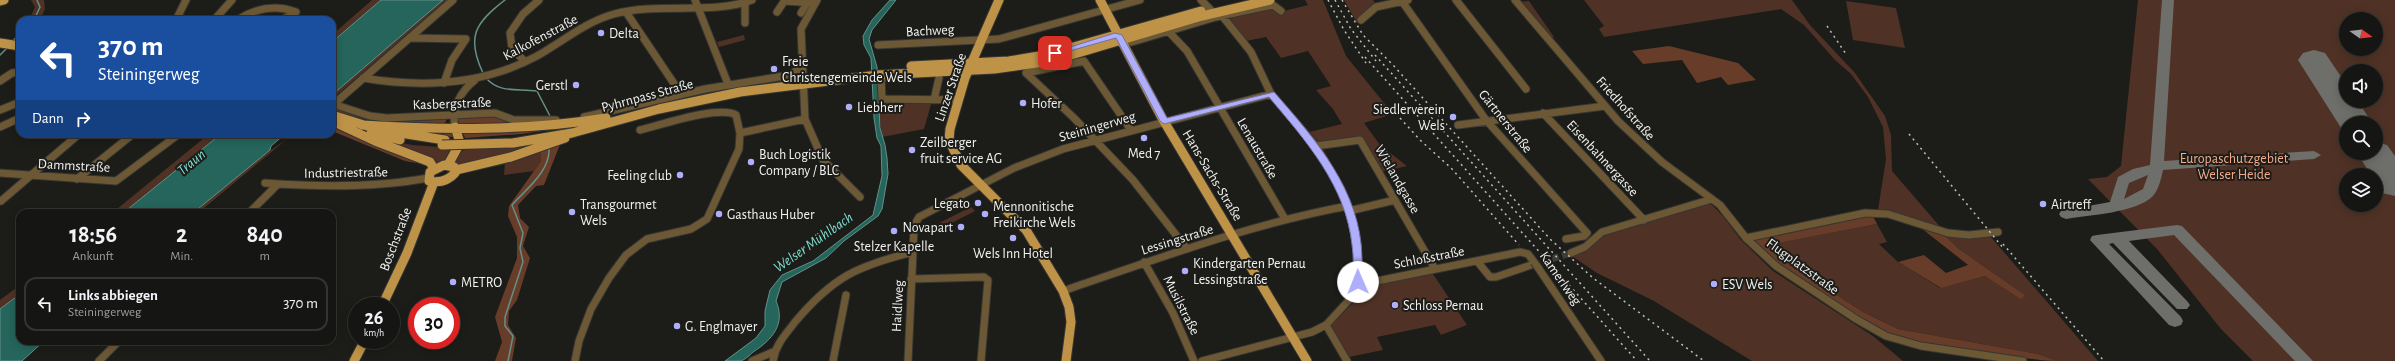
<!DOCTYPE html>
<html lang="de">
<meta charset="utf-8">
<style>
:root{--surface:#151513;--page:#1e1e1c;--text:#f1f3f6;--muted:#9d9fa0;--line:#343433}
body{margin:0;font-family:"Alegreya Sans",sans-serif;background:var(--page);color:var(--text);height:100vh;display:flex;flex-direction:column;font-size:15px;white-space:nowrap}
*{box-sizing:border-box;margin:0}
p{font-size:13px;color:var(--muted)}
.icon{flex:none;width:22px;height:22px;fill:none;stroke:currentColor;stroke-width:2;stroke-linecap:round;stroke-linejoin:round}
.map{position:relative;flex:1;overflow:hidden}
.side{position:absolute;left:16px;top:209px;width:320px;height:136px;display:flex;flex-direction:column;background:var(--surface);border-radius:12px;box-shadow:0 2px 10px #0003,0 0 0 1px var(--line)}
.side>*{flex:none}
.hud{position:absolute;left:16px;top:16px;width:320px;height:122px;border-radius:12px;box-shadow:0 2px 10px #0003,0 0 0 1px var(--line);background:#1a4fa0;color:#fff;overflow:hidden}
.needle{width:26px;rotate:104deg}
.fabs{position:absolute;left:2339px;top:12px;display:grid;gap:8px}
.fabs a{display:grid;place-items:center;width:44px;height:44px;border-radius:50%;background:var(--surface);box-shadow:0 2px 10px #0003,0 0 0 1px var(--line);font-size:20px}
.speed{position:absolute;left:348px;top:297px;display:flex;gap:8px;font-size:20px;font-weight:700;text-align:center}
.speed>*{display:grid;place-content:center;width:52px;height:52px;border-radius:50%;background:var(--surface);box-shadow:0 2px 10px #0003,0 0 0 1px var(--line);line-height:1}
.speed small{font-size:10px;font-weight:400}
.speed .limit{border:6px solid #d22;background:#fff;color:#111}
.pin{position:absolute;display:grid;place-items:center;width:34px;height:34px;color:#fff;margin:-17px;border-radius:8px;box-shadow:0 2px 6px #0006}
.me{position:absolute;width:44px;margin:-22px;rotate:359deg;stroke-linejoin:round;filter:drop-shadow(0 0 3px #0008)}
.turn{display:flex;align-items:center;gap:14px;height:84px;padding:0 16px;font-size:18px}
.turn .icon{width:52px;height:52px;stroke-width:2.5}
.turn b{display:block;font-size:28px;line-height:34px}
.then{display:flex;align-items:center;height:38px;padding:0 16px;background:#0003;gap:8px;font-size:15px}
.eta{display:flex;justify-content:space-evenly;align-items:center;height:68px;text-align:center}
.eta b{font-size:24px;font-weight:600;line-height:28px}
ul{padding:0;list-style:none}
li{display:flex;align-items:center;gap:12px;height:54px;margin:0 8px 6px;padding:0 8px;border:2px solid var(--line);border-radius:12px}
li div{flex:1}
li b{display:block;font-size:15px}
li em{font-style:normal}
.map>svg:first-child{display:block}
.green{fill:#4f3225;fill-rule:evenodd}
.forest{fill:#673d2a}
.water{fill:#26655b;stroke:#639088}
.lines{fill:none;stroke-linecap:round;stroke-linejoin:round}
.stream{stroke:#639088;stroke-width:1.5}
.taxiway{fill:#6e6e6b;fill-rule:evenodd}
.runway{fill:#6e6e6b;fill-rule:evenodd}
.minor-tunnel{stroke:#3c3c39;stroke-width:7;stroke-dasharray:7 3.5;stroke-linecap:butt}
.minor-casing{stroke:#363633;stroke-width:9}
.major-casing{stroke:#363633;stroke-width:11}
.minor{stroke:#6c5835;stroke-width:7}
.major{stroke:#bf9347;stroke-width:9}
.rail{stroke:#bfc0bd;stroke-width:1.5;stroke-dasharray:2 4;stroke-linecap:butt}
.minor-bridge-casing{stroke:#363633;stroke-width:9;stroke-linecap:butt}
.major-bridge-casing{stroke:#363633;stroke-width:11;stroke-linecap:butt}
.minor-bridge{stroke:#6c5835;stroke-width:7}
.major-bridge{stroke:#bf9347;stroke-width:9}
.route{fill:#afaefa;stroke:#7271a2}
.poi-dot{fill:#afaefa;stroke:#1c1c19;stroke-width:1.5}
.labels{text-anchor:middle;stroke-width:4;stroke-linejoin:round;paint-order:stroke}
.street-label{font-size:14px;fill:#f2f3f0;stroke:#1c1c19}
.poi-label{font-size:14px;fill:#f2f3f0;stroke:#1c1c19;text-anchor:start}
.park-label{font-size:14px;fill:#f4ac8b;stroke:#1c1c19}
.water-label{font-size:15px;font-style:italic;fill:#7ee0cf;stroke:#1c1c19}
</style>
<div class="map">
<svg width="2395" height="361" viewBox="0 0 2395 361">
<rect width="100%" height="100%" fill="#1c1c19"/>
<path class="green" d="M31,0h13l1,9 -5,11h-11l6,-13z
M372,0h9l-49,42v-7z
M443,0h4l-115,99v-4z
M1305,0h18l23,56 47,58 -29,9 16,22 27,21 -26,6 -21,-34 -40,5 -11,-11 33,-8 -9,-15 -17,-19 15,-4 -23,-35 -27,7 -15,-21 -20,4 -16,-22 3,-4 38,-8 9,5 28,-7z
M1344,0h29l3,5 -7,3 -12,15z
M1584,0h208l18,25 45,48 30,43 6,19 1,36 50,58 -64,-19 8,-51 -3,-32 -15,-30 -17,-23 -16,-14 -31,-35 -23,-16 -177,28 -5,-8 5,-3z
M2138,0h257v361h-142l-32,-32 -64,-80 -69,-70 19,-2 14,-11zM2346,19h30v30h-30zM2346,71h30v30h-30zM2346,123h30v30h-30zM2346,175h30v30h-30z
M1529,1l25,36 -2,1 -32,-36z
M1846,1l50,7 9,40 -52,-8z
M744,35l1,5 -26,7 -2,-5z
M878,101h54l-8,28 -42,8z
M209,134h12l-98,79h-11z
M370,136l42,9 41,3 -6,11 -11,6z
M567,136l-50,17 -60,15 -3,-6 10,-13z
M287,139l-89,74h-5l61,-51z
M541,148v13l-7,10 -30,4 1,-13z
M1709,202l14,14 18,24 32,31 100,65 30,25h-151l-98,-60 -57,-28 -25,-17 16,-9 12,-11z
M971,207l4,4 -33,17 -3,-5z
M1877,224l10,18 -8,2 19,18 42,26 45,-12 40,19 -66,-46 -18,-17 49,4 108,125h-41l-19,-7 -140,-25 -35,-17 -63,-41 -28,-27z
M1433,274l34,51 -26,10 -6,-10 -58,12 6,13 -34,7 -19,-31 36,-36 12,-6z
M20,285v9l-20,15v-9z"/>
<path class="forest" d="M1669,46l69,17 18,17 -28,5 -7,-8 -24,6 -15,-23 -39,4 -11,-13z
M332,102l38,16 78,-1 -7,13h10l3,7 -29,-1 -93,-26z
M491,114l16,6 -4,6h72l-53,8 -57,4 -10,-22z
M332,125l95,40 -22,-4 -73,-30z
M561,142l-17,43 -8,1 -18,19 2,13 9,9 -6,19 7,12 -13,42 -8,11 -1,14 8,13 -4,23h-17l7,-19 -7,-25 22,-59v-21l-9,-21 1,-10 32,-45v-13z
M1872,214l5,10 -104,20 27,27 63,41 35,17 140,25 19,7c-21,0 -42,-5 -64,-8 -41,-5 -81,-9 -119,-26l-94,-61 -30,-28z
M1916,224l25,8 18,17 66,46 -4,4 -36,-23 -44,12 -43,-26 26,-7 22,18 22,-8z"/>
<path class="water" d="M381,0h62l-111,95v-53z
M890,0h6l-24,30 -3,9 8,28 3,61 5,17 2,13 1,16 -6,35 -4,7 -34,25 -18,17 -44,24 -6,19c10,23 -4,39 -23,51 -3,3 -8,8 -13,9 -4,0 -11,0 -15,0l31,-23 9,-12v-15l5,-21 12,-15 31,-14 60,-46 9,-39 -1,-30 -4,-8 -3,-20 -3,-60 -7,-13 -1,-9 9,-16z
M221,134h64l-14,12 -1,4 -77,63h-70z
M20,294v47h24l-22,20h-22v-52z"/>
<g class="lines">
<path class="stream" d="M34,20l6,-13 -3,-7
M12,42l8,-9
M0,55l7,-7
M483,73c-17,-36 -8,-50 22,-73
M486,78c14,16 32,10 51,13l14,27
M508,361l5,-25 -8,-10v-9l18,-55 -3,-14 3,-15 -11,-28c14,-16 39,-34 37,-58"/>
<path class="taxiway" d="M2162,0h12l-10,161 150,-10 7,4 -7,4 -151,11c-2,9 -4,19 -10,26 -17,17 -64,19 -87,23l-5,-2 -2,-3 2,-3 49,-9 8,-25 15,-8 17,-4zM2148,175l-5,14 -19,10 5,-16z
M2177,225l5,1 131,135h-18l-121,-126 -45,6 58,60 3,4 -3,4h-10l-64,-66 -4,1 72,73 2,4 -2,4 -6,2 -6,-2 -79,-85 2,-4 5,-1z"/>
<path class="runway" d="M2314,50l11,3 21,31v17h12l14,22h-26v9l-3,-1 -45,-71 5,-7z
M2376,142l11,3 8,11v40l-13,-3 -6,-10v-8h-5l-14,-22h19z"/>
<path class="minor-tunnel" d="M1532,265l39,-12"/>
<defs>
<path id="minor" d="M453,0l-118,103 1,2 34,11 17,2 108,-5 19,7h42
M695,0l33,84
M817,0l-16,29 4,90 18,41 37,37
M1201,0l9,9
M1401,0l85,120 101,113 -3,3 -18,3
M1456,0l70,89
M1515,0l103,121 44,41 58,43 26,33 30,28 80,53 30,17 35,10 102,15
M784,1l31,2
M745,3v20
M626,12l55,82
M777,12l8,-12
M801,13l8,-13
M1223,17l28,35 20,42 45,52 24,41 8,19 9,39 1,37 3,5
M176,20l10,-20
M214,20l18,-20
M237,20c19,-12 38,-16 59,-8l-14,8
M1361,20l15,-13 32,-7
M1169,32l18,19 98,168
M411,38l55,1 -14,21 -8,23
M1122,41l10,1 84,-25 57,-12 8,6
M878,45l121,-6 141,-39
M525,62l-13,-14 -2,-15 13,-19 16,-14
M889,77l-8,1 1,21 76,1
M363,78c60,10 120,7 174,-22 25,-14 48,-34 77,-42 43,-12 99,1 138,-14
M0,81l12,-8 8,-1
M934,100l5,-22
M0,110l20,-8
M1543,113l101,107
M584,117l121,-28 85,-14 13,-9
M1458,125l147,-19
M0,127l20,-9
M455,127c-4,-19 6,-36 20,-47
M640,130c21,-5 79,-25 96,-15l4,18
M1131,130l-47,-69 -58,12 48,45 59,62 54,69
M1316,146l44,-6 75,129
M0,173l116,8 63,-47
M77,179l56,-45
M265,183c54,4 110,5 163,-5
M1,201l78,-67
M1349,211l46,-11
M249,213l28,-28
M1746,238l119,-25 23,1 60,19 21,2 29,-3
M1571,253l14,-6 17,-15 110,-33
M1477,261l13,16h6l35,-12
M1144,262l29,51 21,48
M1537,266l64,95
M911,279l73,-2 4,3 -7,81
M1063,291c94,-32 187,-67 285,-85
M1326,325l21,36
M99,361l20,-20
M575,361l4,-20 12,-32 18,-31 17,-23 21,-16 44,-10 16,-10 32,-70 1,-16 65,-14
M752,361l21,-9
M773,361c2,-16 13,-27 22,-39 38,-45 62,-56 118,-70l1,-26 5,-9 95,-49 49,-19 208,-55
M833,361l13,-66
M908,361l5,-109
M1202,361l110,-29 14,-7 35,-38 16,-6 143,-29 8,2 6,8"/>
<path id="major" d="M999,0l-34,78 -15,51 -1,11 12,25 65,65 37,61 6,16 2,15 -5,39
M1100,0l62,118 145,243
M0,1l4,-1
M0,43l20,3
M911,66l98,-5 36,-6 156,-44
M332,115l35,11
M332,121l43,20 55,21 4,7
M362,125c81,5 164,6 244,-7
M381,130l64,10
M371,133l29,7
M513,143l59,-10 87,-24 81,-17 138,-17 116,-6 57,-8 151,-45 68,-16
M444,165l10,2 1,6c-7,8 -16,10 -26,8l1,-9z
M448,165l12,-22 -5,-16
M456,170l55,-13 54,-19
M382,306l25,-53 27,-71
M354,361l11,-21"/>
</defs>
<use href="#minor" class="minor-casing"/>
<use href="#major" class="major-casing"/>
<use href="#minor" class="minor"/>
<use href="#major" class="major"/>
<path class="rail" d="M1328,0l16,30 22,33
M1335,0l16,29 25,32
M1342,0l21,35 30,30 157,174 43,39 111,83
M1827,26l19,28
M1375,55l275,306
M1365,57l272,304
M1400,118l20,22 31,28 68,77
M1909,134l95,115
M2003,244l101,117"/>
<defs>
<path id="minor-bridge" d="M1534,262l3,4"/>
<path id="major-bridge" d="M442,145l71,-2"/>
</defs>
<use href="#minor-bridge" class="minor-bridge-casing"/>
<use href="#major-bridge" class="major-bridge-casing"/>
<use href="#minor-bridge" class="minor-bridge"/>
<use href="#major-bridge" class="major-bridge"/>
</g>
<path class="route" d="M1115,33l7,2 45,83 107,-26c42,48 87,99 88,166 0,8 3,20 -1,27l-3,1 -5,-4c0,-12 1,-25 -1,-37 -6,-59 -46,-104 -83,-148l-105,27 -4,-3 -44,-83 -61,17 -4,-2z"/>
<g class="poi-dot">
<circle cx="601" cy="33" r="4"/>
<circle cx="774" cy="69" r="4"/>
<circle cx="576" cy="85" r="4"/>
<circle cx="1023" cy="103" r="4"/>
<circle cx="849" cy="107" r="4"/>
<circle cx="1453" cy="117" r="4"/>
<circle cx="1144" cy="138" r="4"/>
<circle cx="912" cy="150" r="4"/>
<circle cx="751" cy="162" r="4"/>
<circle cx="680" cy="175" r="4"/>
<circle cx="978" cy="203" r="4"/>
<circle cx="2043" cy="204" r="4"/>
<circle cx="572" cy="212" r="4"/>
<circle cx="719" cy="214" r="4"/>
<circle cx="985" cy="214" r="4"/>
<circle cx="961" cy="227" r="4"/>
<circle cx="894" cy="231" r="4"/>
<circle cx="1013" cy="238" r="4"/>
<circle cx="1185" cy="271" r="4"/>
<circle cx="453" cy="282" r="4"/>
<circle cx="1714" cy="284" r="4"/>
<circle cx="1395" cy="305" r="4"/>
<circle cx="677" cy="326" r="4"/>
</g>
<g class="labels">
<g class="street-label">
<text transform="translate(930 30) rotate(-3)" y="5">Bachweg</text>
<text transform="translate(540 37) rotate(-28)" y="5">Kalkofenstraße</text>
<text transform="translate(950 87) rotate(-71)" y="5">Linzer Straße</text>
<text transform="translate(647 95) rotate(-15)" y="5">Pyhrnpass Straße</text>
<text transform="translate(452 103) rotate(-2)" y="5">Kasbergstraße</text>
<text transform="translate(1626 108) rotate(48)" y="5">Friedhofstraße</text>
<text transform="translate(1506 121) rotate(51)" y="5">Gärtnerstraße</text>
<text transform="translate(1097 126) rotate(-16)" y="5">Steiningerweg</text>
<text transform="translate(1258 148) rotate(60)" y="5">Lenaustraße</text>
<text transform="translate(1603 158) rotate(47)" y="5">Eisenbahnergasse</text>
<text transform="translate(74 165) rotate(3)" y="5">Dammstraße</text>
<text transform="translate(346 172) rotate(-1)" y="5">Industriestraße</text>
<text transform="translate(1213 175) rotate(59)" y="5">Hans-Sachs-Straße</text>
<text transform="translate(1398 179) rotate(60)" y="5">Wielandgasse</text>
<text transform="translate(395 239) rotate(-69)" y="5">Boschstraße</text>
<text transform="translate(1177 239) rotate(-17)" y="5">Lessingstraße</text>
<text transform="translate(1429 257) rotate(-11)" y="5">Schloßstraße</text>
<text transform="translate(1803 266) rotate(36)" y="5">Flugplatzstraße</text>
<text transform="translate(1561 278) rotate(55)" y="5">Kamerlweg</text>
<text transform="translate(1182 305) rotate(63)" y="5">Musilstraße</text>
<text transform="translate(897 306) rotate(-87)" y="5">Haidlweg</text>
</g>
<g class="poi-label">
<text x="609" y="38">Delta</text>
<text x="782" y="66">Freie<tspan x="782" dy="16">Christengemeinde Wels</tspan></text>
<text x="568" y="90" text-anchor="end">Gerstl</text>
<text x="1031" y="108">Hofer</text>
<text x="857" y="112">Liebherr</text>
<text x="1445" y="114" text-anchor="end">Siedlerverein<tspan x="1445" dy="16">Wels</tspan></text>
<text x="920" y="147">Zeilberger<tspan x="920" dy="16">fruit service AG</tspan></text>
<text x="1144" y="158" text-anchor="middle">Med 7</text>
<text x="759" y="159">Buch Logistik<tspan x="759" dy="16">Company / BLC</tspan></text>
<text x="672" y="180" text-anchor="end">Feeling club</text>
<text x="970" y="208" text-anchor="end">Legato</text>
<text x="580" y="209">Transgourmet<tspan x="580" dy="16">Wels</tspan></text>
<text x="2051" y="209">Airtreff</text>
<text x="993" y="211">Mennonitische<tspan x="993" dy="16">Freikirche Wels</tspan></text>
<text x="727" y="219">Gasthaus Huber</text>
<text x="953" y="232" text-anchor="end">Novapart</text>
<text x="894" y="251" text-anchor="middle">Stelzer Kapelle</text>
<text x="1013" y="258" text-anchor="middle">Wels Inn Hotel</text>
<text x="1193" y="268">Kindergarten Pernau<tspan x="1193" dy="16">Lessingstraße</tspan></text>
<text x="461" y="287">METRO</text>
<text x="1722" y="289">ESV Wels</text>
<text x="1403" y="310">Schloss Pernau</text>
<text x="685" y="331">G. Englmayer</text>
</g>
<g class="park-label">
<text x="2234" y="163">Europaschutzgebiet<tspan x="2234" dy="16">Welser Heide</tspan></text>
</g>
<g class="water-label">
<text transform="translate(191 162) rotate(-40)" y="5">Traun</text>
<text transform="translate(813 242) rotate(-35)" y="5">Welser Mühlbach</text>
</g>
</g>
</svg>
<div class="fabs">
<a><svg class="needle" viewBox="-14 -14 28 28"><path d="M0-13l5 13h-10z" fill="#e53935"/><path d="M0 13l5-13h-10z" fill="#9d9fa0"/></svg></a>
<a><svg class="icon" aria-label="sound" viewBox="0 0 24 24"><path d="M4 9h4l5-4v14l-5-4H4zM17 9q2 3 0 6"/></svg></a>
<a><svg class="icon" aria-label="search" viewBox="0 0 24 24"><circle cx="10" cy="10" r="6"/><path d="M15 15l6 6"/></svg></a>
<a><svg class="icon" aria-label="layers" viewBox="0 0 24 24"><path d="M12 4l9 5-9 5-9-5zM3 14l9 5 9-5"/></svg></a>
</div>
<div class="speed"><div>26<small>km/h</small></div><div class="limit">30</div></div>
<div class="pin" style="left:1055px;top:53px;background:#d93025"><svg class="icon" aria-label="arrive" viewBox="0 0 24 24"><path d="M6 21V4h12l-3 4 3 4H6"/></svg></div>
<svg class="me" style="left:1358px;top:282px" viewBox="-20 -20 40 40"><circle r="19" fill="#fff"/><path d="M0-13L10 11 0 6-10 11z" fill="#afaefa"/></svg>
<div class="hud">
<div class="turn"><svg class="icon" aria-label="left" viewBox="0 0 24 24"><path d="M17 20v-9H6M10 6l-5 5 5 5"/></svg><div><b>370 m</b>Steiningerweg</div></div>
<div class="then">Dann<svg class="icon" aria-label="right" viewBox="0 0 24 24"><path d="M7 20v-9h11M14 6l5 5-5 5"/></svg></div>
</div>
<section class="side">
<div class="eta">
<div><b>18:56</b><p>Ankunft</p></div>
<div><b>2</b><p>Min.</p></div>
<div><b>840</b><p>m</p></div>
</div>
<ul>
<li><svg class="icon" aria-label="left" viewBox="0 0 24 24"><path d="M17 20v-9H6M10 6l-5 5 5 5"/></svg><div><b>Links abbiegen</b><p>Steiningerweg</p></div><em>370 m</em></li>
</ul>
</section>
</div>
